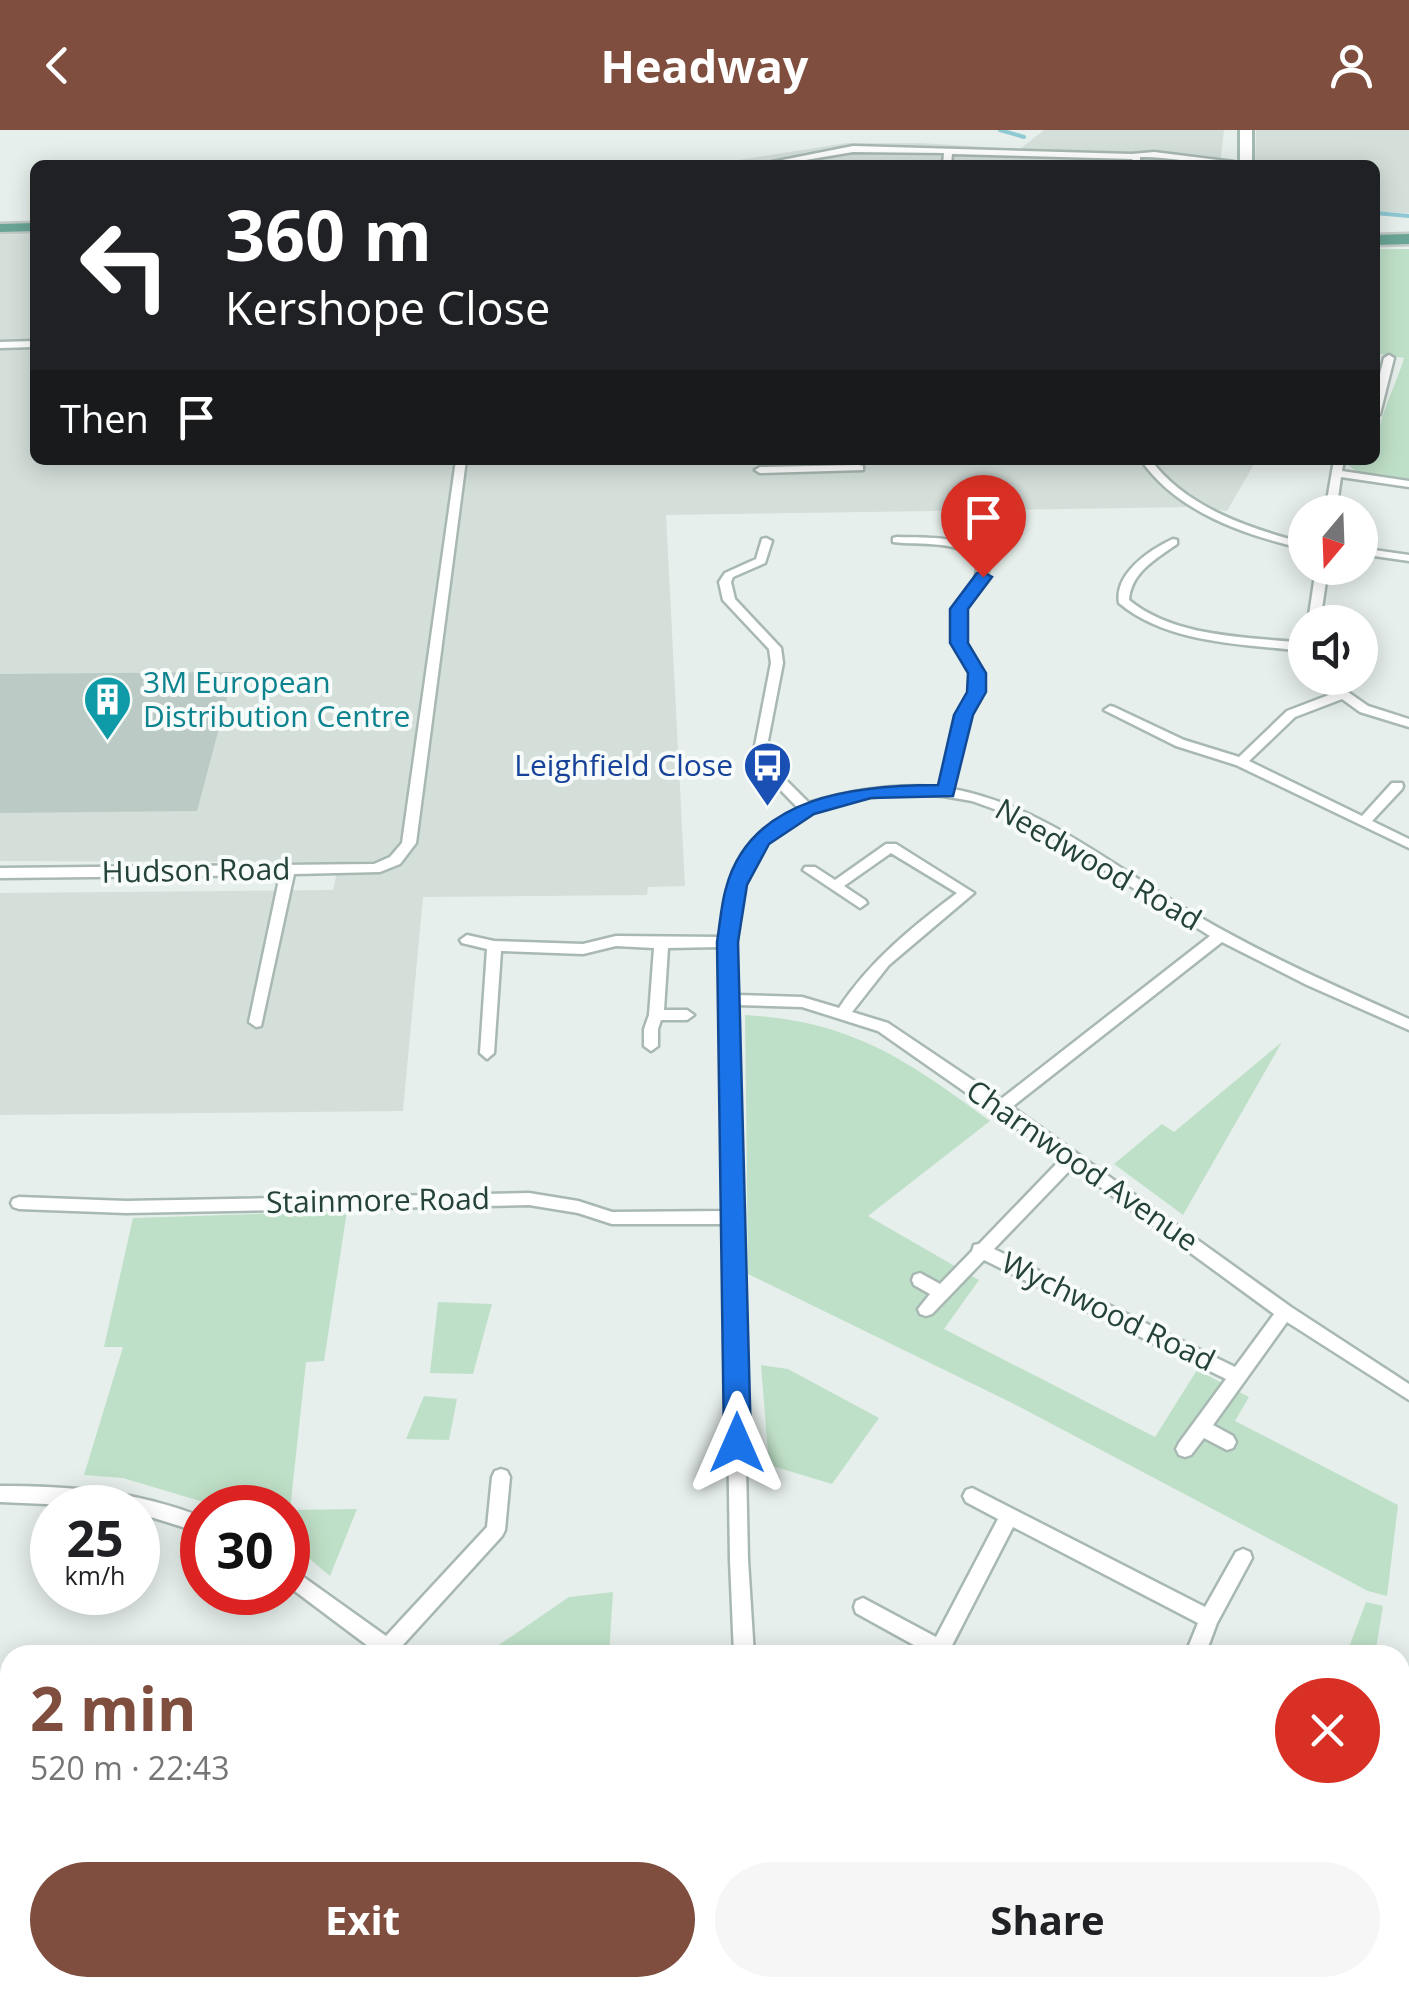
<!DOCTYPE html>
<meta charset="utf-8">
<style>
:root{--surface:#fff;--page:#f6f6f6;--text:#202124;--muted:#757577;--accent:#7f4e3f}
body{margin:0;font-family:"Open Sans",sans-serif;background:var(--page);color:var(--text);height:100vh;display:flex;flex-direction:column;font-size:38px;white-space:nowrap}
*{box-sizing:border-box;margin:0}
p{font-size:32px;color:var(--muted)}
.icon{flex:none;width:55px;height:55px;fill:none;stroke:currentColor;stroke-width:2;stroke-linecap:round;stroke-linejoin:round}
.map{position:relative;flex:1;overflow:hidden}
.details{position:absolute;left:0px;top:1515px;width:1410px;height:352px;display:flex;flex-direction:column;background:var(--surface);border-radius:30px 30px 0 0;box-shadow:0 5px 25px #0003}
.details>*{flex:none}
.hud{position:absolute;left:30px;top:30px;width:1350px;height:305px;border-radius:15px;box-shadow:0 5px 25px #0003;background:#202124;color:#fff;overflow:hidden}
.needle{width:65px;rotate:199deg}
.tools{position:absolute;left:1288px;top:365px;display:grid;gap:20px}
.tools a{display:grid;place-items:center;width:90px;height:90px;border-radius:50%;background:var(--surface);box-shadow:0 5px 25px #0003;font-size:50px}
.speed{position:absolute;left:30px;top:1355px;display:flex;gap:20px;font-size:50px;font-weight:700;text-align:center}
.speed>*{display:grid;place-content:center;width:130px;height:130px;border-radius:50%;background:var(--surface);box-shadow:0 5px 25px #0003;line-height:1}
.speed small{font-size:25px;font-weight:400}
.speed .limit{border:15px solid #d22;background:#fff;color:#111}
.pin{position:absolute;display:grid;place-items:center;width:85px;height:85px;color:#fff;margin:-102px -42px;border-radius:50% 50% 50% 0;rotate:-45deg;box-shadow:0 0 10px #0007}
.pin .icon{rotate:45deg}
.me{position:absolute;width:110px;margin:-55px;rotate:0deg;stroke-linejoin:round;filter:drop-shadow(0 0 8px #0008)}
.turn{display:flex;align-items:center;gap:35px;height:210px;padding:0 30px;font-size:45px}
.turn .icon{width:130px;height:130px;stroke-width:2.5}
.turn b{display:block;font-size:70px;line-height:85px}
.then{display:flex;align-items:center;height:95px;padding:0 30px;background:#0003;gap:20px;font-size:38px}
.round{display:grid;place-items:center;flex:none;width:105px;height:105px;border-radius:52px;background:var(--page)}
.headline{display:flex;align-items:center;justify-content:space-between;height:170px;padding:0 30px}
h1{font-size:60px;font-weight:700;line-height:75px;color:var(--accent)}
.action{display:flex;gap:20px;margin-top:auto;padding:20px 30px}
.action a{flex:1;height:115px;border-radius:60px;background:var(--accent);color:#fff;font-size:40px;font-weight:700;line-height:115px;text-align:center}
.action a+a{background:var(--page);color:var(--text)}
header{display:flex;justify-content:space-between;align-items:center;height:130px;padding:0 30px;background:var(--accent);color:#fff;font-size:45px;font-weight:700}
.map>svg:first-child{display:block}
.built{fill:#d4dfda}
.green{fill:#bfe0c8}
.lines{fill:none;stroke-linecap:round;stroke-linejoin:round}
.stream{stroke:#8ec9d4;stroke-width:4}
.building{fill:#bbcac4}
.street-casing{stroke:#a8b8b2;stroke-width:5}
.secondary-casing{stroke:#a4bbb3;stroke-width:6}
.primary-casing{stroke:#c2cac8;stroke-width:5}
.street{fill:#fff;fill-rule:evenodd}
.secondary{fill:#fff;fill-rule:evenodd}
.primary{fill:#6aa596;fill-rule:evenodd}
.route{fill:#1a73e8;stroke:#114b97;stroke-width:2.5}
.labels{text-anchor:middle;stroke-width:8;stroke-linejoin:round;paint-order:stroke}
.culture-label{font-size:30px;fill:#0d838f;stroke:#f7fbf9;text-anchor:start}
.transit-label{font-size:30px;fill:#164399;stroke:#f7fbf9;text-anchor:end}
.street-label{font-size:30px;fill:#24423a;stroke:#f7fbf9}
</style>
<header><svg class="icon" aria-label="back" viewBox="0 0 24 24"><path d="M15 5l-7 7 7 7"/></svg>Headway<svg class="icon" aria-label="person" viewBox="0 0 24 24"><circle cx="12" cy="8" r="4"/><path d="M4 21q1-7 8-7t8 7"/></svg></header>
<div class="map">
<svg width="1409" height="1867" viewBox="0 0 1409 1867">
<rect width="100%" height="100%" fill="#e6efeb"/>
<path class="built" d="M1044,0h180l-4,35h-514l141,-22h74l99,6z
M1256,0h153v83l-34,-1v-47h-120z
M35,104v226h1217l1,6 -26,45 -36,-4 -525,8 19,371 -37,1 -1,8 -224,2 -20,214 -403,4v-222l333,-3 6,-28 -339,-1v-626z"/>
<path class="green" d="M1375,119h34v230l-52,-7 -11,-9 29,-3c0,-38 18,-66 29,-102l-29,-5z
M745,885c107,6 162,45 245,106l-122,95 111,64 -35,49 211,108 42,-67 52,27 -14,24 163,84 -11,91 -19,-5 -356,-188 -264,-129z
M1282,912l-99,173 -69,-51 48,-40 12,8z
M347,1081l-23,150 -18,1 -16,148 67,-1 -27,67 -42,-35v-33l-68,-1 -97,-29 -39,-3 39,-128h-19l29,-129z
M438,1172l54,2 -19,70 -43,-1z
M761,1235l27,4 91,49 -47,66 -63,-19z
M424,1266l33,3 -8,41 -43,-1z
M613,1462l-4,63h-117l-2,-4 79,-54z
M1366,1472l17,4 -8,49h-29z"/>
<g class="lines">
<path class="stream" d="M1000,0l24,7
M1375,83l34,3"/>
</g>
<path class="building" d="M234,542l-37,139 -197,2v-139z"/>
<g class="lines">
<defs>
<path id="street" d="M853,16l279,8 22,-2 80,10 4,3c-33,0 -65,-8 -98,-8v4l8,4h-12l-4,-6 -180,-5 -1,11h-8l1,-12 -91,-1 -77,13h-19z
M35,211v6l-35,1v-6z
M1389,225l5,3 -14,56 -5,3v-23l9,-36z
M456,330h10l-50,383 -16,21 -20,8 -86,2 -33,152 -5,1 -7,-5 31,-147 -280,3v-10l374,-4 16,-7 12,-14z
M1141,330h10c34,47 99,69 154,83v6c-60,-14 -127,-36 -164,-89z
M1334,330h10l-2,11 67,10v6l-68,-10 -5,35h-11z
M859,335l4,1v4l-103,3 -5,-3 5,-3z
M897,407c32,1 73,-3 92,26l-2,17 -22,29v34l18,30v18l-13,24 -17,74c91,17 165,81 243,126 68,40 141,72 213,104v11l-102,-45 -85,-43 -210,165 279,200 118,77v16l-122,-78 -74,103 20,11 3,6 -3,6 -6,2 -23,-12 -13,17 -6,2 -6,-2 -3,-6 3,-6 47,-64 -242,-119 -52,54 -6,2 -6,-2 -2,-5 12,-15 -16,-9 -2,-5 2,-5 6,-2 20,11 32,-33 2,-6 5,-1 82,-85 -183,-128 -76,-24 -66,-2 5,208 2,4 -2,4 7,339 6,95h-20l-4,-95 -5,-336h-113l-34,-11 -49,-8 -403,8 -107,-4 -6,-2 -2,-4 2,-4 6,-2 107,4 403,-8 49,8 34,11 113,-1 -4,-264 -53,1 -4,62h23l7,5 -7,5h-26l-3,9v17l-7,5 -7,-5v-17l5,-14 5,-67 -38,-2 -33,8 -82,-3 -7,102 -7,6 -7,-6 7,-104 -25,-6 -2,-3 7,-5 27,6 89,3 33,-8 105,1c7,-61 21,-99 77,-129l-38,-39 -6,-18 17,-88 -2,-14 -46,-49 -4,-18 6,-9 31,-14 6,-20 4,-1 6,3 -7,22 -32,14 -2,5 4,17 46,49 2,15 -17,88 5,14 38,38c44,-14 85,-19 131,-16l18,-72 13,-24v-18l-18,-30v-34l22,-29 3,-17c-17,-25 -59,-17 -85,-21v-4zM909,664l34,2 29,5 25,9 56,28 157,98 -209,163 -113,-76 -36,-11 37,-47 85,-72 -78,-49h-10l-51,36 -20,-13h-10l-2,3 57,38 7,-5 -2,-3 -21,-14 47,-33 66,40c-45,34 -87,68 -118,115l-37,-11 -66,-2c-3,-140 24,-194 173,-201zM1073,1037l201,147 -39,53 -241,-118z
M1173,409l4,1v4c-21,15 -46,28 -48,56 46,38 119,37 176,43v8c-61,-7 -137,-7 -186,-48 -5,-29 30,-53 54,-64z
M1360,418l49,7v6l-49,-7z
M1316,438h12l-8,54h-12z
M1315,548h13l40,28 41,13v8l-49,-15 -18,-13 -47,18 -46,44 113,55 30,-33h10l1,3 -1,3 -30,32 37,18v9l-173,-83 -60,-19 -72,-36 6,-4 4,1 70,33 55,17 48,-46 47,-18z
M501,1339l6,2 3,6 -5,53 -3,6 -101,111 5,8h-26l-92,-69v-20l98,70 101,-109 5,-50 3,-6z
M0,1356c70,0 137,5 202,31v16l-64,-20v-5l-138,-6z
M972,1358l233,119 31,-55 7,-3 7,3 2,6 -35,65 -12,32h-20l13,-32 -185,-96 -66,128h-15l-76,-42 -2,-6 2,-6 7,-3 73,39 62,-118 -32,-17 -3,-6 3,-6z
M0,1619l10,2v20l-10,-2z
M10,1820v38l-2,6 -8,3v-38l2,-6z
M243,1858h22l-4,9h-22z
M880,1858h26l5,9h-26z
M1045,1858h22l-4,9h-22z
M1145,1858h29l6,9h-30z"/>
<path id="secondary" d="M1240,0h12v35h-12z"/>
<path id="primary" d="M35,93v8l-35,1v-8z
M1409,104v10l-34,1v-10z"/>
</defs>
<use href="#street" class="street-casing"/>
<use href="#secondary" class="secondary-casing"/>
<use href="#primary" class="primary-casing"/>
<use href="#street" class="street"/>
<use href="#secondary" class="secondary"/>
<use href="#primary" class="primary"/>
</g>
<path class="route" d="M983,442l9,5 -24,32v34l18,30v19l-13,23 -20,81 -82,2 -57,16 -45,30 -22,41 -9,57 13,501 -4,8 -10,4 -9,-4 -4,-8 -7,-501c3,-18 4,-37 9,-54 25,-93 132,-103 212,-103l16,-70 13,-23 1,-19 -18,-30v-34l27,-36z"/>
<defs>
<symbol id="building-pin" viewBox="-11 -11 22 30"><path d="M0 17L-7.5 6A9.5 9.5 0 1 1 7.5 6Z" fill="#0f9aa8" stroke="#f7fbf9"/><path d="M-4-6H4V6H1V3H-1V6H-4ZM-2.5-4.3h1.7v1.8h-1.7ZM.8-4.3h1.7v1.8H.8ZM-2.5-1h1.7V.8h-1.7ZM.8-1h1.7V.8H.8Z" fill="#fff"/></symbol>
<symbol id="bus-pin" viewBox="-11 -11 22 30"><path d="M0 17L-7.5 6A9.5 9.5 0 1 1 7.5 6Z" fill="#1a4fb4" stroke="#f7fbf9"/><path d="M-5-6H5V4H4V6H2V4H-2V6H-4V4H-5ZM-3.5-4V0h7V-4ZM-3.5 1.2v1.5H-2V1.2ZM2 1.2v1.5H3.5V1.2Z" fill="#fff"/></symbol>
</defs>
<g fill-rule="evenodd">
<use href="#building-pin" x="80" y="542" width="55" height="75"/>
<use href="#bus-pin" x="740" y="608" width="55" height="75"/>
</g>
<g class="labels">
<g class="culture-label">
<text x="143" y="563">3M European<tspan x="143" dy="34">Distribution Centre</tspan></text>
</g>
<g class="transit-label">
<text x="733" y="646">Leighfield Close</text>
</g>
<g class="street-label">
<text transform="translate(1098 735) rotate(30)" y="10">Needwood Road</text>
<text transform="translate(196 741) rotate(-1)" y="10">Hudson Road</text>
<text transform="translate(1082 1036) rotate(35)" y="10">Charnwood Avenue</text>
<text transform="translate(378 1071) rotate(-1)" y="10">Stainmore Road</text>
<text transform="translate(1108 1182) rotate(26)" y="10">Wychwood Road</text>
</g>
</g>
</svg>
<div class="tools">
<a><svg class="needle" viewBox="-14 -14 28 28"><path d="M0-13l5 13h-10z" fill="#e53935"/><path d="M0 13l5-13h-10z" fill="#757577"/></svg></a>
<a><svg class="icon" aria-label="sound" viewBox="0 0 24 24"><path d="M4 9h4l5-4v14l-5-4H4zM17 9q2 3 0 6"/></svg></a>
</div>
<div class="speed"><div>25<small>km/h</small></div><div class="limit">30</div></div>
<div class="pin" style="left:983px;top:447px;background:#d93025"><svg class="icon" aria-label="arrive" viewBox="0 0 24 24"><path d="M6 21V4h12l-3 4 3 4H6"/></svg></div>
<svg class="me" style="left:737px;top:1313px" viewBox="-20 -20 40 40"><path d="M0-17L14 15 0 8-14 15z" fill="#1a73e8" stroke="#fff" stroke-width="4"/></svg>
<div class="hud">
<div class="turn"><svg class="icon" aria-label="left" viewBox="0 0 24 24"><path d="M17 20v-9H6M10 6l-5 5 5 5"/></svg><div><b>360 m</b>Kershope Close</div></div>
<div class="then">Then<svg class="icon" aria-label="arrive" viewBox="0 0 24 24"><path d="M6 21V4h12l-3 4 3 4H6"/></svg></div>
</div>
<section class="details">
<div class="headline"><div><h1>2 min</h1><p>520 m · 22:43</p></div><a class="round" style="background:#d93025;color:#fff"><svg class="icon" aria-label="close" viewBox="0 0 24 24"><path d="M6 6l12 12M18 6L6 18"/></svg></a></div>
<div class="action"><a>Exit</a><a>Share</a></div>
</section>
</div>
